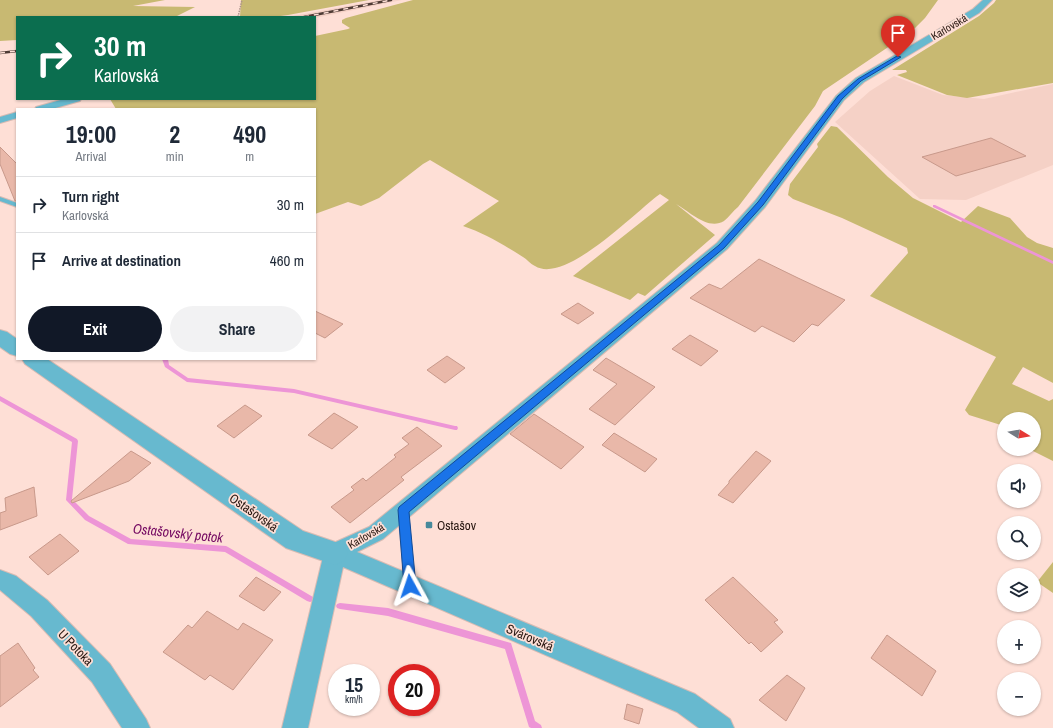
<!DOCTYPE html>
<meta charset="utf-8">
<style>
:root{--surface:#fff;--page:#f2f2f3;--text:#1f2937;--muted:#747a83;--line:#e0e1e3;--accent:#111827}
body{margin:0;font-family:"Archivo Narrow",sans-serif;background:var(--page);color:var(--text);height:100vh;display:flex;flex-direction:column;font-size:15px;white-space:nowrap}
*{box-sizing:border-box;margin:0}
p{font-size:13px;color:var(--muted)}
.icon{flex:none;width:22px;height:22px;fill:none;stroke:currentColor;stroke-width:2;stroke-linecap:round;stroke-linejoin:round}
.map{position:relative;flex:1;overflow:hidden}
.details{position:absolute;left:16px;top:108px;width:300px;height:252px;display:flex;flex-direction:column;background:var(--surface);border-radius:0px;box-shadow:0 1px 3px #0004}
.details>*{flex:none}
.guide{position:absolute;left:16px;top:16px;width:300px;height:84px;border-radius:0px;box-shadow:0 1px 3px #0004;background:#0b6e4f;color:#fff;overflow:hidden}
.needle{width:26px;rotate:101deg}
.controls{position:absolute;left:997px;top:412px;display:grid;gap:8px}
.controls a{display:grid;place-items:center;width:44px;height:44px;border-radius:50%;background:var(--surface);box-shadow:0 1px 3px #0004;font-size:20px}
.speed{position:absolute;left:328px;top:664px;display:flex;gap:8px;font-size:20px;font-weight:700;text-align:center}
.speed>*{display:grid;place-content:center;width:52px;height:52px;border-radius:50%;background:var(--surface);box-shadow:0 1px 3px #0004;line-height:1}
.speed small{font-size:10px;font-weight:400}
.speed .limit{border:6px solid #d22;background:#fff;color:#111}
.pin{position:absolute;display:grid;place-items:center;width:34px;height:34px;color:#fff;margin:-41px -17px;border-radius:50% 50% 50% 0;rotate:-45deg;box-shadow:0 0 4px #0007}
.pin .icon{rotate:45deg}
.me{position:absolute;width:44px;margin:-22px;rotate:355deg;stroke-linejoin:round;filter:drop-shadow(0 0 3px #0008)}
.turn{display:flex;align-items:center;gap:14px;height:84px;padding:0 12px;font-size:18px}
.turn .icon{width:52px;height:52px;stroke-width:2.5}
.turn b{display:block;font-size:28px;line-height:34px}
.eta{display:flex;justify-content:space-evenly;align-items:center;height:68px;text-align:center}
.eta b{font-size:24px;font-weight:700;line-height:28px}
.cta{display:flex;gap:8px;margin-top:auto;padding:8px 12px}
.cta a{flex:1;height:46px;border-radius:24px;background:var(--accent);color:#fff;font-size:16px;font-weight:700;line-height:46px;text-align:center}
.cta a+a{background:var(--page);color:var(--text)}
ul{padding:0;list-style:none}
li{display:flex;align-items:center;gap:12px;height:56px;padding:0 12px;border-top:1px solid var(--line)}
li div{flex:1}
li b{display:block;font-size:15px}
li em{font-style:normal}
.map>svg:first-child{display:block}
.built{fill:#f5d1c6}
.green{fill:#c8b972}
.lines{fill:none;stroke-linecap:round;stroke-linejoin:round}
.stream{fill:#ed95d6;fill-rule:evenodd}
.building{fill:#e9b8a9;stroke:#c8998b}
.service-casing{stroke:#d8bbb3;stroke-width:2}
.minor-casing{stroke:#d8bbb3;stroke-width:2}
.tertiary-casing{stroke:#d8bbb3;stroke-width:2}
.path{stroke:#ad938b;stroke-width:1.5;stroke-dasharray:1.5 1;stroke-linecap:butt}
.service{fill:#67b9cf;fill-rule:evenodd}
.minor{fill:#67b9cf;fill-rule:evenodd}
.tertiary{fill:#67b9cf;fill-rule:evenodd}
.rail-casing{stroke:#4d3a34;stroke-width:2.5}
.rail{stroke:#fedfd6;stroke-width:1.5;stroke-dasharray:5;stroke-linecap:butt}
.route{fill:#1a73e8;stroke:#114b97}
.poi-dot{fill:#47899b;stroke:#fedfd6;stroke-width:1.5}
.labels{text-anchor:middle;stroke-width:3.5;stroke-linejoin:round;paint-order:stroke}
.street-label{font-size:11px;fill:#291812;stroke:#fedfd6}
.near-street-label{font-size:13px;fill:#291812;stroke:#fedfd6}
.near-poi-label{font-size:13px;fill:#291812;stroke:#fedfd6;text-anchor:start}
.near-water-label{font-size:14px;font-style:italic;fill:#740861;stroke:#fedfd6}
</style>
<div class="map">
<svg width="1053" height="728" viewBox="0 0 1053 728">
<rect width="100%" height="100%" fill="#fedfd6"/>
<path class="built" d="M380,0h22l-87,18 -27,-1z
M894,76l49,19 41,4 69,-15v81l-87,35 -46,-1 -85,-77 35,-31z"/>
<path class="green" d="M0,0h165l-32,6 62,1 -20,10h-158v23l-17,1z
M241,0h128l-81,15 -15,2h-33z
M413,0h525l-13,18 -13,13 -89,60 -8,15 -77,101c-5,4 -9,10 -14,14 -16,10 -35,-10 -48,-17l39,31 -70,61 -7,-3 -8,7 -57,-24 96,-76 -9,-6c-25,18 -95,91 -125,72 -5,-2 -8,-7 -12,-9 -19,-12 -39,-24 -60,-31l36,-25 -69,-41 -7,4 -44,34 -18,8 -13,-4 -33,12v-105h-199l-6,-10h205v-63l33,-7 2,-1 -8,-5v-3l4,-2z
M996,0h57v83l-86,15 -20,-3 -50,-20 10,-3 -1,-2h-14l87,-54 15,-13z
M831,126l6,1 51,50 25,21 48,24 17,-16 32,12 17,19 10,6 16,5v135l-30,-16 -11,17 37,17 4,-2v62l-22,-11 3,-1 2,-7 -2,-2v-21h-30v7l-35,-11 -4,-5 31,-53 -126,-61 38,-43 -1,-5 -65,-30 -49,-19 -5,-4 2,-11 28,-37 -1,-3z
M1053,562v31l-16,-11z"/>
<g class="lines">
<path class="stream" d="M933,205h2l118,56v3l-120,-57z
M162,359h6l1,6 19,13 106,11 161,37h2l1,2 -1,2h-2l-161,-37 -107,-11 -22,-15z
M0,396l77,43 1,2 -6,58 17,17 42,23 95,7 2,1 85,50 1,2 -1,2 -3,1 -3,-1 -82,-49 -97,-8 -43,-24 -19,-20 6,-58 -72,-41z
M340,603l48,5 123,35 24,78 6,4 1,3h-11l-2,-1 -24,-78 -117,-33 -48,-7 -3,-1 -1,-2 1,-2z"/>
</g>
<path class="building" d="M991,138l35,18 -70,20 -34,-19z
M0,147l17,17v37h-2l-15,-37z
M759,259l39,19 47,22 -27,26 -6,-2 -18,18 -32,-16 -7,6 -65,-34 19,-14 12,5z
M578,303l16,10 -16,11 -17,-10z
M315,311l28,13 -18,14 -10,-5z
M690,335l28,16 -17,15 -29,-17z
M447,356l18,12 -20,15 -18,-13z
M606,358l49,29 -40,38 -26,-16 28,-25 -24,-14z
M245,405l17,11 -28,22 -17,-12z
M334,413l24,14 -26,22 -24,-14z
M534,414l50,33 -23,22 -51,-35z
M417,427l25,19 -41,31 3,3 -54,43 -19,-16 23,-17 -3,-3 12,-9 3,3 30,-24 -2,-2 15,-11 -7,-6z
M614,433l43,26 -12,13 -43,-27z
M131,451l20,12 -22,18 -57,22 -1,-2z
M756,451l15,10 -38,42 -15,-8 11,-12v-2z
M34,487l3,29 -37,14v-17l6,-2 -1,-13z
M60,534l19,17 -31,24 -19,-18z
M256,577l25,15 -17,19 -25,-15z
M733,577l45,43 -4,2 9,10 -22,20 -10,-10 -2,2 -44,-44z
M207,611l31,19 5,-7 30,17 -40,50 -23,-15 -5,5 -42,-28 25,-27 4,3z
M887,635l49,36 -14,25 -51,-38z
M18,643l17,25 -2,2 6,7 -39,30v-51z
M787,675l18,13 -19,33 -27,-21z
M627,704l16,5 -4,15 -15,-5z"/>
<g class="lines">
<defs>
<path id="service" d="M0,197l17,6v4l-17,-6z
M403,507l3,1 2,3 7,74 -1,3 -4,2 -4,-2 -1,-3 -7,-74 2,-3z"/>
<path id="minor" d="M983,0h9l-13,13 -115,69 -20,18 -79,107 -38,42 -344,290 -26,13 338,142 35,25 4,9h-35l-22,-16 -334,-145 -35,161h-26l42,-175 3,-7 42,-19 348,-284 38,-42 81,-105 20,-18 117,-69z
M64,99h17l-1,2 -28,8h-17l1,-2z
M17,112v6l-17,5v-6z
M0,570l16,6 31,24 63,64 36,55 4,9h-28l-30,-46 -61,-66 -31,-26z"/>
<path id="tertiary" d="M0,330l7,2 10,7v17l-7,-2 -10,-7z
M22,359h25l256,172 41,14 4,8 -4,8 -9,4 -49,-17 -261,-184z"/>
</defs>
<use href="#service" class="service-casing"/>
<use href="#minor" class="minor-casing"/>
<use href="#tertiary" class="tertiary-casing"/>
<path class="path" d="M238,17l4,-17"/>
<use href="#service" class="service"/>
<use href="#minor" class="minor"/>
<use href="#tertiary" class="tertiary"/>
<defs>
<path id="rail" d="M304,17l87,-17
M0,53l17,-2"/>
</defs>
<use href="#rail" class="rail-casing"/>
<use href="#rail" class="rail"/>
</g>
<path class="route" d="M897,56l4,1 -40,24 -19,18 -79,106 -39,43 -315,264 7,74 -2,4 -4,1 -4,-1 -2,-4 -6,-76 1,-3 320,-262 39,-43 80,-106 20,-17z"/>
<rect class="poi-dot" x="425" y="521" width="8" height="8" rx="2"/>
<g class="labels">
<g class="street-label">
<text transform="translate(949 27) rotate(-31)" y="4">Karlovská</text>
<text transform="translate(366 536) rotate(-30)" y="4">Karlovská</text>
</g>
<g class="near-street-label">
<text transform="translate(254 512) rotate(35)" y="5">Ostašovská</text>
<text transform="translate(530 637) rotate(23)" y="5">Svárovská</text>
<text transform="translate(76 647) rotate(46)" y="5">U Potoka</text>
</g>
<g class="near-poi-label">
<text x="437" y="530">Ostašov</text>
</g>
<g class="near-water-label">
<text transform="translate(178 533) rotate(6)" y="5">Ostašovský potok</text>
</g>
</g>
</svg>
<div class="controls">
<a><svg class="needle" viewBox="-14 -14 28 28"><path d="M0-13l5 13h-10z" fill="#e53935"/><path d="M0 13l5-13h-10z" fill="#747a83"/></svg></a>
<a><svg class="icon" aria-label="sound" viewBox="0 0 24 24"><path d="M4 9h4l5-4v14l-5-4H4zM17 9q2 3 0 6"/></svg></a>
<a><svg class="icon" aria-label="search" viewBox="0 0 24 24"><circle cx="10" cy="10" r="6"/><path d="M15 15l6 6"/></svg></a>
<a><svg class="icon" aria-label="layers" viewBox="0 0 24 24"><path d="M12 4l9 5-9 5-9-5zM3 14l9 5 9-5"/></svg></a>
<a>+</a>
<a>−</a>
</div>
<div class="speed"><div>15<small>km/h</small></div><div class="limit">20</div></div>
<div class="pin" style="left:898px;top:57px;background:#d93025"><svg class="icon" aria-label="arrive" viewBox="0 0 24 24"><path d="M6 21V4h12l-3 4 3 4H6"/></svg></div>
<svg class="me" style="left:410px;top:586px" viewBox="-20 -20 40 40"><path d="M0-17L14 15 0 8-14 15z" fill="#1a73e8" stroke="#fff" stroke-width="4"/></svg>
<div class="guide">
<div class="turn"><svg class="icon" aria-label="right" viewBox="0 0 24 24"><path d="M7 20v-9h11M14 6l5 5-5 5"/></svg><div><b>30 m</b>Karlovská</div></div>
</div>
<section class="details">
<div class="eta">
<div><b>19:00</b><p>Arrival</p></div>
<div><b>2</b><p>min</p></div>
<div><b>490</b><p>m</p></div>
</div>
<ul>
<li><svg class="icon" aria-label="right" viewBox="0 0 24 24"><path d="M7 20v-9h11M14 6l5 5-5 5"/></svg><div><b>Turn right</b><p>Karlovská</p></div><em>30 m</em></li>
<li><svg class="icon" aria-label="arrive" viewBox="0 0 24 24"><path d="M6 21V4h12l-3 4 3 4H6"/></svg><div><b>Arrive at destination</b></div><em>460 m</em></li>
</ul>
<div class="cta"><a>Exit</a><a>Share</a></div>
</section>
</div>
